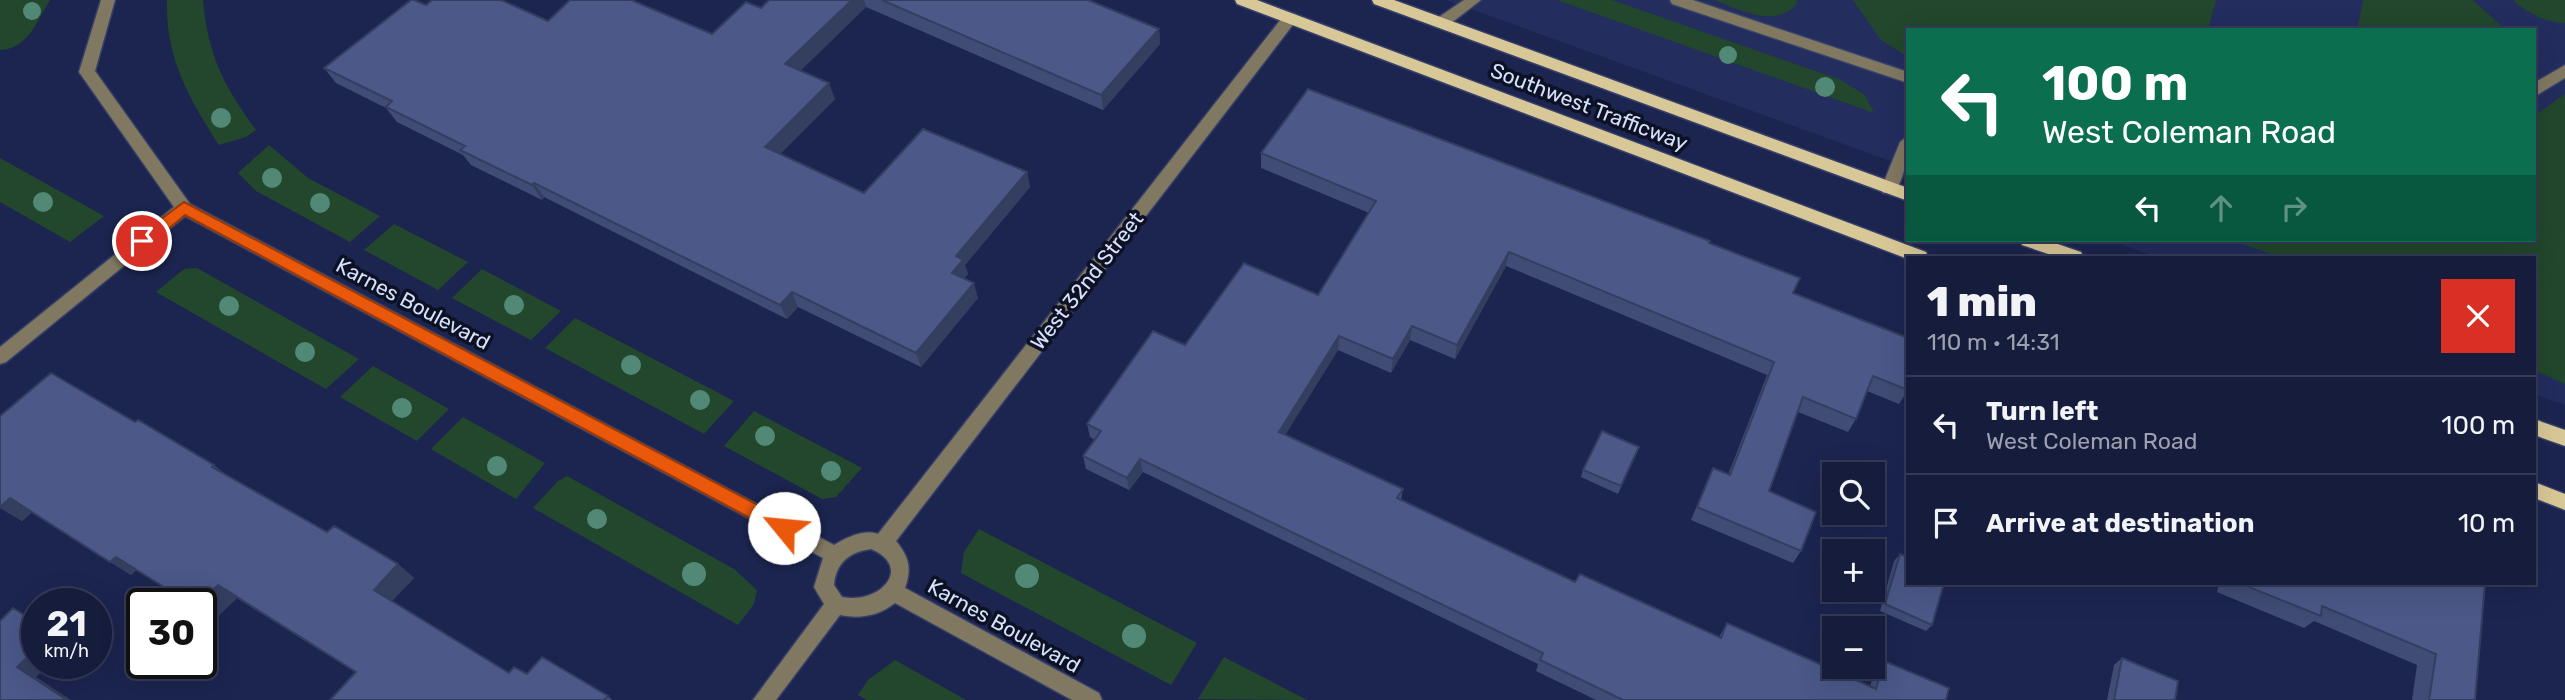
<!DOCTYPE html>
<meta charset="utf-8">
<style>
:root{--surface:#151c3c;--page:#222947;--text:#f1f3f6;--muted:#9da1af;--line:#343a56}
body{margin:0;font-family:Rubik,sans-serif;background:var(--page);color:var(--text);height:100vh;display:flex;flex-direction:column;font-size:26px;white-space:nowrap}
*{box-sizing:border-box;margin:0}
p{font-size:23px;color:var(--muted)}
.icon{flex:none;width:38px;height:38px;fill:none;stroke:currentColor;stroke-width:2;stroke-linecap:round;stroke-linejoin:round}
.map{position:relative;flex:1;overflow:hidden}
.side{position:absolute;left:1906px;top:256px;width:630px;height:329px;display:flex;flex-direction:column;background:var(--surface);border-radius:0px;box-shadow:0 7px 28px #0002,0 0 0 2px var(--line)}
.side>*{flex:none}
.hud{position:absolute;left:1906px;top:28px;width:630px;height:214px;border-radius:0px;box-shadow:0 7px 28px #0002,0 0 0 2px var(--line);background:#0b6e4f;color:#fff;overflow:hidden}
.buttons{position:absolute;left:1822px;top:462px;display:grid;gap:14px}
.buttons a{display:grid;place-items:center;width:63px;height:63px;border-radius:0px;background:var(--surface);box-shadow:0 7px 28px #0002,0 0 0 2px var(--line);font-size:35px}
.speed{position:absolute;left:21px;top:588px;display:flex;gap:14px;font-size:35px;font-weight:700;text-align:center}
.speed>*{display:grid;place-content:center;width:91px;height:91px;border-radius:50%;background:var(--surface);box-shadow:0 7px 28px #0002,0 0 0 2px var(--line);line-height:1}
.speed small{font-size:18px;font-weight:400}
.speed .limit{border:4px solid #111;border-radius:10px;background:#fff;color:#111}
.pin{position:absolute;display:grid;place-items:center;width:60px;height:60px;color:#fff;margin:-30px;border:4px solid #fff;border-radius:50%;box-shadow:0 2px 7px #0007}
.me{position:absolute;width:77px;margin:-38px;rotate:298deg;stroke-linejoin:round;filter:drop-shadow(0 0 5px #0008)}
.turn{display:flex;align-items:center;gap:24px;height:147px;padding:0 21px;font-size:32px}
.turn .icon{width:91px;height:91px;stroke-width:2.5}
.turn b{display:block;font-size:49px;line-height:60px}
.lanes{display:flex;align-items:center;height:66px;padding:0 21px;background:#0003;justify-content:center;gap:35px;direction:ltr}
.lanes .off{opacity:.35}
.round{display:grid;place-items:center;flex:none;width:74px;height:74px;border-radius:0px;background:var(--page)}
.headline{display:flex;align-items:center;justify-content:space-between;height:119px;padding:0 21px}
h1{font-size:42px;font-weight:800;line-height:52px}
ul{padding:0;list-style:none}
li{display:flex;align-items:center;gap:21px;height:98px;padding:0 21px;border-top:2px solid var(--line)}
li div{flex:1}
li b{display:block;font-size:26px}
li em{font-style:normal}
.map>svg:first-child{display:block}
.built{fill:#232d5e}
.green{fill:#22472c}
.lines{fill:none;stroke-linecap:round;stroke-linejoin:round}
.minor-casing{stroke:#363f68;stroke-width:3}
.major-casing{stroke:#363f68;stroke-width:3}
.minor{fill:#807861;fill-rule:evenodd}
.major{fill:#d9c897;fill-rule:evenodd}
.tree{fill:#518976}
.wall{fill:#404c75}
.shaded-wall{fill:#343e5f}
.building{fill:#4b5888;stroke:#343e5f;stroke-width:2}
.route{fill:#ea580c;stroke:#983908;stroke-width:2}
.labels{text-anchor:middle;stroke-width:7;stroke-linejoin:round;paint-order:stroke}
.street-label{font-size:21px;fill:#d7e0fc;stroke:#0c1124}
</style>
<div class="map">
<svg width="2565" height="700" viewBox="0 0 2565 700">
<rect width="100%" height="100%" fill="#1c2550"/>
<path class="built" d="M1446,0h1119v405l-31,-11v-137h-377l-48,-17h425v-210h-626l-1,137z"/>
<path class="green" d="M0,0h50c-13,21 -22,49 -50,50z
M167,0h36c5,56 21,86 53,130l-10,7 -27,8c-30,-46 -54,-88 -52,-145z
M1557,0h55l229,80 24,15 9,18z
M1714,0h83v4c-23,25 -55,6 -83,-4z
M1853,0h363l-8,30h-300l-1,26 -26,-16z
M2363,0h110l33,30h-149z
M2513,0h52v23c-21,0 -37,-10 -52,-23z
M2565,94v290l-31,-14v-113h-254l-49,-17h303v-124z
M269,145l39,33 72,38 -30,26 -94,-51 -18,-18z
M0,158l104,58 -34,26 -70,-40z
M394,224l74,38 -30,28 -74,-40z
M197,268l162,91 -33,30 -170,-97 28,-23z
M482,269l79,42 -30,29 -79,-42z
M575,318l159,83 -30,33 -159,-86z
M373,366l76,43 -32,32 -77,-44z
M754,411l108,57 -26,29 -14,2 -98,-53z
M463,417l82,46 -29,36 -85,-50z
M567,476l167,93 23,21 -3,14 -16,21 -205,-117 25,-27z
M979,529l218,114 -26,42 -210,-112 3,-21z
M1224,657l83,43 -109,-1z
M895,660l71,40h-99l-9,-5 10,-15z"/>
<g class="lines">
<defs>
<path id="minor" d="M101,0h14l-20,71 95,133 644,341c13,-8 30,-16 44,-11l407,-520h10l2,4 -2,4 -399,519c13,16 16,27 9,47l194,105 3,7h-30l-177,-97c-17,13 -34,16 -55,12l-64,85h-23l71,-96 -10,-17 9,-29 -638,-342 -179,146 -6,2v-17l174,-140 -95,-135zM871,549c43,18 9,56 -29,48l-8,-12c2,-22 15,-33 37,-36z
M1464,0h17l-35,27h-10l-2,-4 2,-4z
M1670,0h23l215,72v11l-236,-79z
M2565,65v13l-31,19v-14z
M1908,136c0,22 -3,38 -13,57h-12l-2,-4 19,-47z"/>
<path id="major" d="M1235,0h22l669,252 2,5 -20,2 -671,-255z
M1372,0h22l514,188v13l-534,-197z
M2020,240h26l35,12 2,5h-26l-35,-12z
M2534,419l31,11v16l-31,-11z
M2534,482l31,12v16l-31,-12z"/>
</defs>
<use href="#minor" class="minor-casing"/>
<use href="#major" class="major-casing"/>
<use href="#minor" class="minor"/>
<use href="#major" class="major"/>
</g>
<g class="tree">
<circle cx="32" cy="11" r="9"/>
<circle cx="1728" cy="55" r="9"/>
<circle cx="1825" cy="87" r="10"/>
<circle cx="221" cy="118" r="10"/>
<circle cx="272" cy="178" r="10"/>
<circle cx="43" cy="202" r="10"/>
<circle cx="320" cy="203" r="10"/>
<circle cx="514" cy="305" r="10"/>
<circle cx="229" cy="306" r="10"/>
<circle cx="305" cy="352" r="10"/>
<circle cx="631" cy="365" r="10"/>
<circle cx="700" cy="400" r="10"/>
<circle cx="402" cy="408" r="10"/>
<circle cx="765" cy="436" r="10"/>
<circle cx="497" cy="466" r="10"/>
<circle cx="831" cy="471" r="10"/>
<circle cx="597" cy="519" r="10"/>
<circle cx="694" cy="574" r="12"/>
<circle cx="1027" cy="576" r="12"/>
<circle cx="1134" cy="636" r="12"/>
</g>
<path class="wall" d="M769,0h319l71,29 1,15 -57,66 -237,-103 -66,64 35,28 -55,55 84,39 163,-21 3,15 -65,78 3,9 -4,5 14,19 -57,69 -123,-60 -11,12 -243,-122 -2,3 -71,-35 -8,-10 -66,-33 -11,-14 -50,-25 -12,-15 102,-63 122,16 164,13 49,-26z
M1261,153l448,90 84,50 115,97 -9,14 -32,-13 -11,28 -8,13 -50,-20 -29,79 32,60 -8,12 -102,-43 22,-52 15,7 39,-100 -261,-109 -51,93 -45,-19 -19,33 -53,-23 -53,85 118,54 -2,11 174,82 144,55 8,-14 143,64 4,-15 10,-11 62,39h-350l-60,-29 2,-7 -395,-192 -14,18 -43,-21 -3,-13 12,-16 -5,-3 -3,-13 98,-79 133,-50 51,-82 -108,-45z
M1639,447l-21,47 -37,-17 2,-7z
M228,476l99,56 71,32 16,14 -22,23 117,72 18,1 81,22 4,4h-282l25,-28 -118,-74 -22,21 -14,-8v-7h-11l-54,-34 -5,5 -99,-63 -10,9 -22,-13z
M1900,554l32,71 -6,6 -46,-20 14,-50z
M2219,583h266l-10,117h-63l5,-35 -103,-44 -10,7 -87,-36z
M2122,658l53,42h-68l7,-35z"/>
<path class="shaded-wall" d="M852,0h12l2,7 -75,73 -6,-16z
M1159,29l1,15 -57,66 -2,-15z
M829,83l6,16 -63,63 -7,-15z
M1027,172l3,15 -65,78 3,9 -11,13 -5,-14 4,-17z
M534,183l10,14 -2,3 -10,-15z
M1509,252l-3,14 -51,93 2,-14z
M974,283l4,15 -57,69 -5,-14z
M792,292l6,15 -11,12 -7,-14z
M1412,326l-2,14 -19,33 2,-14z
M1339,336l-1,14 -59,95v-13z
M1140,459l3,13 -14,18 -2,-12z
M214,465l18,14 -20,-12z
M10,498l22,14 -10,9 -22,-13z
M116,557l20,13 -5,5 -21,-13z
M398,564l16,14 -24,25 -16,-13z
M218,585l19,13 -22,21 -14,-9v-6h-3z
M37,648v15h13l-14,14 35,23h-4l-50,-33z"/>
<path class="building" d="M411,0h3l12,5 6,-5h69l47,21 22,-21h61l81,34 34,-32 15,6 8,-8h83l-67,64 44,19 -64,64 99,46 59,-64 104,43 -71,84 7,4 -11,13 22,10 -58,70 -124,-61 -12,13 -246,-122 -2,2 -72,-35 5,-4 -79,-39 6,-6 -68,-33z
M882,0h206l71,29 -58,66z
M1308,89l402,152 -1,2 91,35 -7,15 115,45v52l-35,-14 -17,43 -53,-22 -34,94 47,21 -15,39 -104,-44 16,-39 17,7 44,-113 -265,-110 -52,93 -45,-19 -19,33 -54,-23 -60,96 124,57 -6,9 178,84 5,-8 141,64 6,-15 149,66 8,-28 65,27 -3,12h-323l-83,-40 3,-7 -403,-194 -13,19 -44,-22 18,-25 -14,-7 66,-93 32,14 59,-82 74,32 58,-94 -115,-48z
M51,373l84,49 3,-2 76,45 -2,2 115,65 7,-6 64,38 -24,26 135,83 5,-6 13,7 15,-17 66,39 -4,4h-274l26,-28 -138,-87 -20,19h-7l-75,-47 -6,5 -100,-64 -10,9v-91z
M1602,431l37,16 -18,39 -38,-16z
M1900,554l8,3v26h36l-12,42 -47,-21z
M2239,583h246l-10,117h-46l7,-46 -114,-48 -1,10z
M13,608l24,15v25l-20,19 50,33h-67v-79z
M2122,658l56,23 -3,19h-61z"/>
<path class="route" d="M184,202l606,320 2,6 -2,5 -6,3 -6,-3 -593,-318 -37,31h-11l-2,-5 2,-4z"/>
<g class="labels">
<g class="street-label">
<text transform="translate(1589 107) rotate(21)" y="7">Southwest Trafficway</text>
<text transform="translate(1087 281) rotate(-52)" y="7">West 32nd Street</text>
<text transform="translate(413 304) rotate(28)" y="7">Karnes Boulevard</text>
<text transform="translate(1004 626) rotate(29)" y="7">Karnes Boulevard</text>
</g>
</g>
</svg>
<div class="buttons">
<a><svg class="icon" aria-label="search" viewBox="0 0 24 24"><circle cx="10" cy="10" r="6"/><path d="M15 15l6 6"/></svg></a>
<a>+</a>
<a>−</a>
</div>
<div class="speed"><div>21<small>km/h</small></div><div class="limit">30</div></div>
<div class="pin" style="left:142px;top:241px;background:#d93025"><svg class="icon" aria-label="arrive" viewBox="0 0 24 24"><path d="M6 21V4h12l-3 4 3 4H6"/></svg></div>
<svg class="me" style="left:784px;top:528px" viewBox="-20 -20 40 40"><circle r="19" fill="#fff"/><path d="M0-13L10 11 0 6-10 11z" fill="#ea580c"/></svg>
<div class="hud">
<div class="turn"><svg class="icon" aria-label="left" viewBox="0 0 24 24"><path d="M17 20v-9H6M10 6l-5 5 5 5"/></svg><div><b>100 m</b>West Coleman Road</div></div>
<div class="lanes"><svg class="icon" aria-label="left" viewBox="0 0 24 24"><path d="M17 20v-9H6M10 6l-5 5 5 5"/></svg><svg class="icon off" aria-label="ahead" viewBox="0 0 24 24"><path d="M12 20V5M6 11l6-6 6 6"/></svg><svg class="icon off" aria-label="right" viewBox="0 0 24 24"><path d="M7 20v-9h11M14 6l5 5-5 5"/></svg></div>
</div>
<section class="side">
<div class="headline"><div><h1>1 min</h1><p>110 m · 14:31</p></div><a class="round" style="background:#d93025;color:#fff"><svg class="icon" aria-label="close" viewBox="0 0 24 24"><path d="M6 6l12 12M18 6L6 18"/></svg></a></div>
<ul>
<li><svg class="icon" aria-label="left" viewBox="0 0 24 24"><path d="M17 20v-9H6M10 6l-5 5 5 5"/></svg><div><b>Turn left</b><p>West Coleman Road</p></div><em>100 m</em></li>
<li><svg class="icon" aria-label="arrive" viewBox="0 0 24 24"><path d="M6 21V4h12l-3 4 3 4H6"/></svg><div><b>Arrive at destination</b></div><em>10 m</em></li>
</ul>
</section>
</div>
